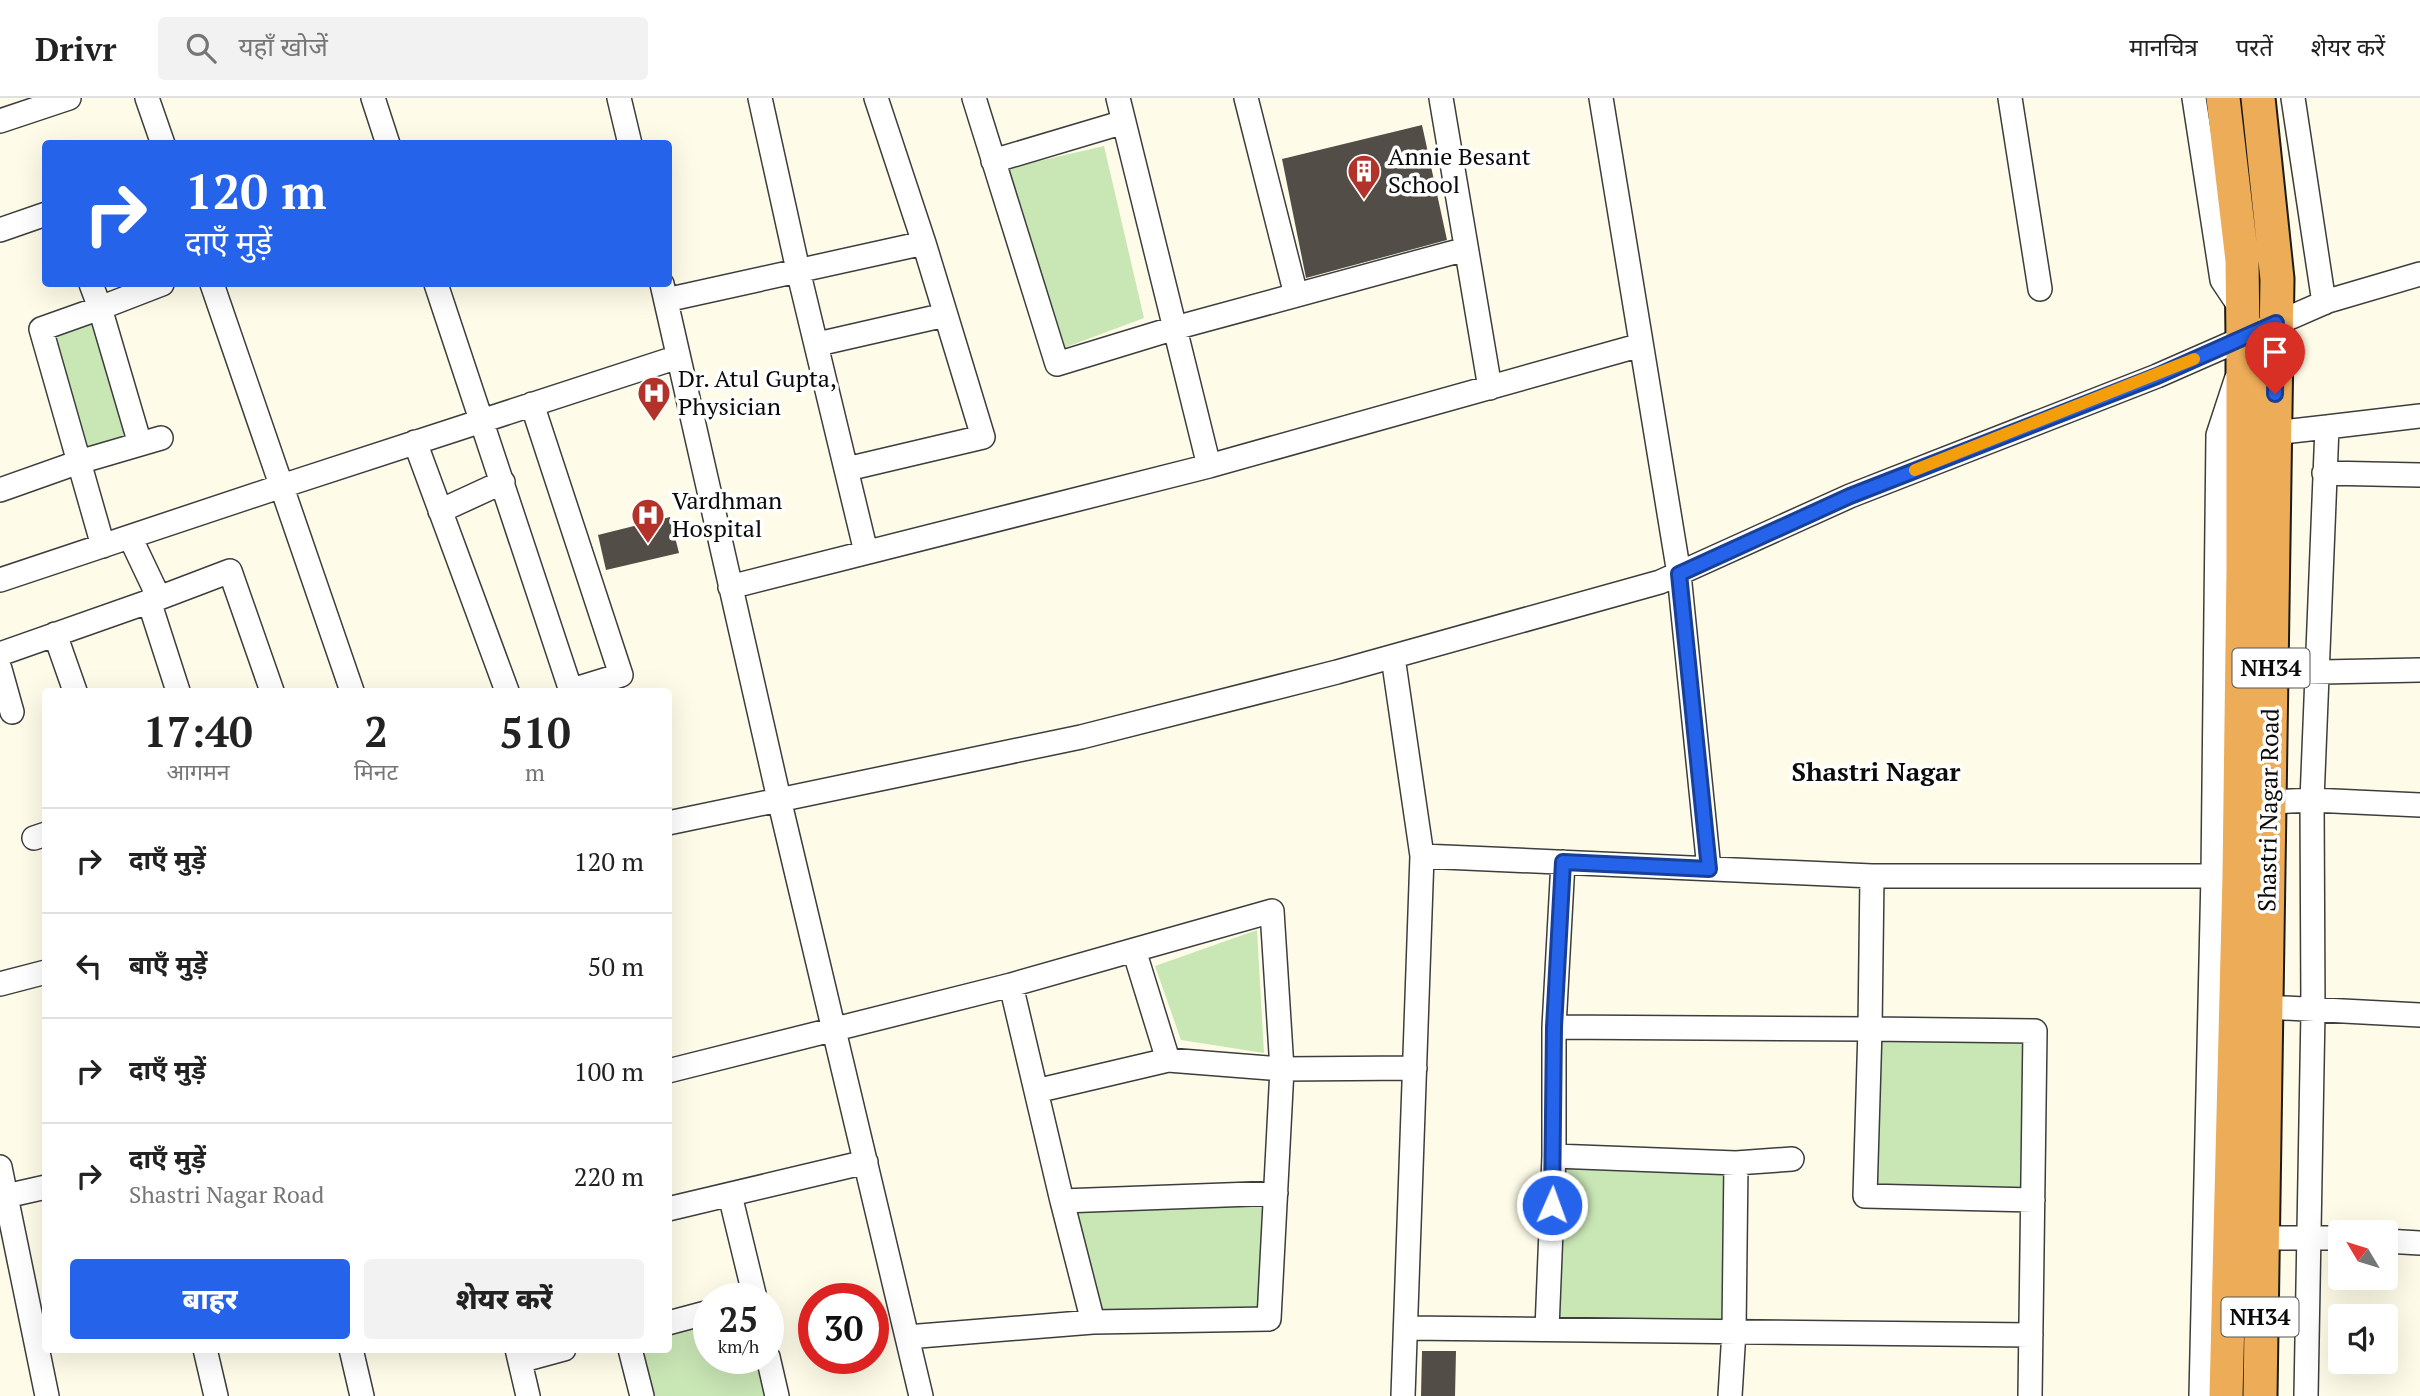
<!DOCTYPE html>
<html lang="hi">
<meta charset="utf-8">
<style>
:root{--surface:#fff;--page:#f2f2f2;--text:#222;--muted:#767676;--line:#e0e0e0;--accent:#2563eb}
body{margin:0;font-family:"PT Serif","Noto Sans Devanagari",serif;background:var(--page);color:var(--text);height:100vh;display:flex;flex-direction:column;font-size:26px;white-space:nowrap}
*{box-sizing:border-box;margin:0}
p{font-size:23px;color:var(--muted)}
.icon{flex:none;width:38px;height:38px;fill:none;stroke:currentColor;stroke-width:2;stroke-linecap:round;stroke-linejoin:round}
.map{position:relative;flex:1;overflow:hidden}
.sheet{position:absolute;left:42px;top:590px;width:630px;height:665px;display:flex;flex-direction:column;background:var(--surface);border-radius:7px;box-shadow:0 7px 28px #0002}
.sheet>*{flex:none}
.guide{position:absolute;left:42px;top:42px;width:630px;height:147px;border-radius:7px;box-shadow:0 7px 28px #0002;background:#2563eb;color:#fff;overflow:hidden}
.needle{width:46px;rotate:308deg}
.fabs{position:absolute;left:2328px;top:1122px;display:grid;gap:14px}
.fabs a{display:grid;place-items:center;width:70px;height:70px;border-radius:7px;background:var(--surface);box-shadow:0 7px 28px #0002;font-size:35px}
.speed{position:absolute;left:693px;top:1185px;display:flex;gap:14px;font-size:35px;font-weight:700;text-align:center}
.speed>*{display:grid;place-content:center;width:91px;height:91px;border-radius:50%;background:var(--surface);box-shadow:0 7px 28px #0002;line-height:1}
.speed small{font-size:18px;font-weight:400}
.speed .limit{border:10px solid #d22;background:#fff;color:#111}
.pin{position:absolute;display:grid;place-items:center;width:60px;height:60px;color:#fff;margin:-72px -30px;border-radius:50% 50% 50% 0;rotate:-45deg;box-shadow:0 0 7px #0007}
.pin .icon{rotate:45deg}
.me{position:absolute;width:77px;margin:-38px;rotate:2deg;stroke-linejoin:round;filter:drop-shadow(0 0 5px #0008)}
.turn{display:flex;align-items:center;gap:24px;height:147px;padding:0 28px;font-size:32px}
.turn .icon{width:91px;height:91px;stroke-width:2.5}
.turn b{display:block;font-size:49px;line-height:60px}
.eta{display:flex;justify-content:space-evenly;align-items:center;height:119px;text-align:center}
.eta b{font-size:42px;font-weight:800;line-height:49px}
.primary-button{display:flex;gap:14px;margin-top:auto;padding:14px 28px}
.primary-button a{flex:1;height:80px;border-radius:7px;background:var(--accent);color:#fff;font-size:28px;font-weight:800;line-height:80px;text-align:center}
.primary-button a+a{background:var(--page);color:var(--text)}
ul{padding:0;list-style:none}
li{display:flex;align-items:center;gap:21px;height:105px;padding:0 28px;border-top:2px solid var(--line)}
li div{flex:1}
li b{display:block;font-size:26px}
li em{font-style:normal}
header{display:flex;align-items:center;gap:42px;box-sizing:border-box;height:98px;padding:0 35px;background:var(--surface);border-bottom:2px solid var(--line)}
header strong{font-size:33px}
nav{display:flex;gap:38px;margin-inline-start:auto;font-size:24px}
.search{width:490px;height:63px;background:var(--page);display:flex;align-items:center;gap:18px;box-sizing:border-box;padding:0 24px;border-radius:7px;color:var(--muted);font-size:26px}
.map>svg:first-child{display:block}
.green{fill:#c9e6b5}
.building{fill:#524d47}
.lines{fill:none;stroke-linecap:round;stroke-linejoin:round}
.minor-casing{stroke:#3d3d3d;stroke-width:26}
.highway-casing{stroke:#1b1b1b;stroke-width:37}
.minor{stroke:#fff;stroke-width:23}
.highway{stroke:#edac57;stroke-width:33}
.route-casing{stroke:#184099;stroke-width:18}
.route{stroke:#2563eb;stroke-width:12}
.slow{stroke:#f59e0b;stroke-width:12}
.labels{text-anchor:middle;stroke-width:7;stroke-linejoin:round;paint-order:stroke}
.shield{fill:#fff;stroke:#545454;stroke-width:2}
.shield-label{font-size:23px;font-weight:bold;fill:#0a0a0a}
.poi-label{font-size:24px;fill:#0a0a0a;stroke:#fff;text-anchor:start}
.street-label{font-size:24px;fill:#0a0a0a;stroke:#fff}
.neighbourhood-label{font-size:26px;font-weight:bold;fill:#0a0a0a;stroke:#fff}
</style>
<header>
<strong>Drivr</strong>
<div class="search"><svg class="icon" aria-label="search" viewBox="0 0 24 24"><circle cx="10" cy="10" r="6"/><path d="M15 15l6 6"/></svg>यहाँ खोजें</div>
<nav><a>मानचित्र</a><a>परतें</a><a>शेयर करें</a></nav>
</header>
<div class="map">
<svg width="2420" height="1298" viewBox="0 0 2420 1298">
<rect width="100%" height="100%" fill="#fefce8"/>
<path class="green" d="M1104,48l40,172 -83,31 -57,-180z
M94,221l36,121 -45,11 -34,-113z
M1257,832l7,123 -83,-13 -26,-74z
M1880,942h143v151l-150,-6z
M1564,1068l161,4 2,154 -168,-4z
M1267,1103l-8,111 -161,2 -24,-105z
M709,1225v35h48l10,38h-116l-12,-47h29l1,-16z"/>
<path class="building" d="M1422,27l25,115 -141,38 -24,-119z
M670,419l9,36 -73,17 -8,-35z
M1422,1253h34l-1,45h-34z"/>
<g class="lines">
<defs>
<path id="minor" d="M147,0l16,46
M373,0l15,46
M619,0l11,46
M760,0l38,172 68,282
M974,0l83,266 118,-36 291,-79
M1118,0l91,368
M1246,0l50,197
M1441,0l49,290
M1601,0l78,476 30,295
M2010,0l30,191
M2194,0l28,182 20,30
M2293,0l31,205
M0,23l69,-23
M993,63l131,-39
M0,132l46,-16
M91,186l9,24 62,-24
M212,186l140,407
M436,186l135,407
M662,186l117,515 142,597
M666,202l258,-57 -48,-145
M818,246l127,-29
M532,306l89,271 -52,16
M2274,335l53,-6
M415,344l92,249
M847,371l136,-32 -59,-194
M2324,375l96,2
M0,392l79,-28 -38,-133 59,-21 40,136
M440,413l63,-29
M130,439l29,61 71,-27 42,120
M103,448l-24,-84 82,-24
M0,482l282,-94 396,-129
M730,489l479,-121 432,-121
M149,503l29,90
M55,536l20,57
M0,556l159,-56
M1393,559l29,199
M0,571l12,43
M2271,575l149,-3
M2269,704l43,-2 108,5
M668,725l413,-86 256,-65 323,-90 190,-86 307,-120 171,-75 92,-27
M34,740l12,-4
M1272,813l10,158 -114,-9 -34,-110z
M0,886l46,-12
M2266,909l154,8
M1554,929l9,-165
M668,973l343,-86
M1036,993l132,-31
M1554,1058v-129l316,2 2,-153
M1736,1065l56,-4
M0,1069l47,229
M1276,1095l-214,8 31,121 176,-3 13,-250 133,-1
M730,1097l25,103
M6,1098l40,-9
M1062,1103l-51,-216 123,-35
M668,1111l198,-47
M2261,1140h79
M2385,1143l35,2
M668,1225l41,-11
M1406,1230l625,7
M1547,1231l7,-173 182,7 -2,168 -4,65
M907,1239l186,-15
M205,1251l11,47
M351,1251l11,47
M517,1251l11,47
M630,1251l12,47
M768,1259l9,39
M520,1263l44,-12
M1403,1298l19,-540 450,20h367
M2030,1298l5,-365 -165,-2 -5,167 168,4
M2201,1298l12,-521 5,-440 18,-55
M2306,1298l7,-385 -1,-211 15,-373 93,-11"/>
<path id="highway" d="M2223,0l19,162 1,77v233l-4,306 -13,520
M2258,0l19,181 -17,1117"/>
</defs>
<use href="#minor" class="minor-casing"/>
<use href="#highway" class="highway-casing"/>
<use href="#minor" class="minor"/>
<use href="#highway" class="highway"/>
</g>
<g class="lines">
<defs>
<path id="route" d="M1552,1107l2,-178 9,-165 146,7 -30,-295 171,-78 307,-120 119,-53 -1,71"/>
</defs>
<use href="#route" class="route-casing"/>
<use href="#route" class="route"/>
<path class="slow" d="M1915,372l279,-111"/>
</g>
<defs>
<symbol id="building-pin" viewBox="-11 -11 22 30"><path d="M0 17L-7.5 6A9.5 9.5 0 1 1 7.5 6Z" fill="#b2332a" stroke="#fff"/><path d="M-4-6H4V6H1V3H-1V6H-4ZM-2.5-4.3h1.7v1.8h-1.7ZM.8-4.3h1.7v1.8H.8ZM-2.5-1h1.7V.8h-1.7ZM.8-1h1.7V.8H.8Z" fill="#fff"/></symbol>
<symbol id="hospital-pin" viewBox="-11 -11 22 30"><path d="M0 17L-7.5 6A9.5 9.5 0 1 1 7.5 6Z" fill="#b2332a" stroke="#fff"/><path d="M-5-5h3v3.5h4V-5h3V5h-3V1.5h-4V5h-3Z" fill="#fff"/></symbol>
</defs>
<g fill-rule="evenodd">
<use href="#building-pin" x="1345" y="54" width="38" height="52"/>
<use href="#hospital-pin" x="635" y="276" width="38" height="52"/>
<use href="#hospital-pin" x="629" y="398" width="38" height="52"/>
</g>
<g class="labels">
<g class="shield">
<rect x="2232.5" y="550.5" width="77" height="39" rx="5"/>
<rect x="2221.5" y="1199.5" width="77" height="39" rx="5"/>
</g>
<g class="shield-label">
<text x="2271" y="578">NH34</text>
<text x="2260" y="1227">NH34</text>
</g>
<g class="poi-label">
<text x="1388" y="67">Annie Besant<tspan x="1388" dy="28">School</tspan></text>
<text x="678" y="289">Dr. Atul Gupta,<tspan x="678" dy="28">Physician</tspan></text>
<text x="672" y="411">Vardhman<tspan x="672" dy="28">Hospital</tspan></text>
</g>
<g class="street-label">
<text transform="translate(2269 712) rotate(-89)" y="8">Shastri Nagar Road</text>
</g>
<g class="neighbourhood-label">
<text x="1876" y="683">Shastri Nagar</text>
</g>
</g>
</svg>
<div class="fabs">
<a><svg class="needle" viewBox="-14 -14 28 28"><path d="M0-13l5 13h-10z" fill="#e53935"/><path d="M0 13l5-13h-10z" fill="#767676"/></svg></a>
<a><svg class="icon" aria-label="sound" viewBox="0 0 24 24"><path d="M4 9h4l5-4v14l-5-4H4zM17 9q2 3 0 6"/></svg></a>
</div>
<div class="speed"><div>25<small>km/h</small></div><div class="limit">30</div></div>
<div class="pin" style="left:2275px;top:296px;background:#d93025"><svg class="icon" aria-label="arrive" viewBox="0 0 24 24"><path d="M6 21V4h12l-3 4 3 4H6"/></svg></div>
<svg class="me" style="left:1552px;top:1107px" viewBox="-20 -20 40 40"><circle r="17" fill="#2563eb" stroke="#fff" stroke-width="3"/><path d="M0-11L8 9 0 5-8 9z" fill="#fff"/></svg>
<div class="guide">
<div class="turn"><svg class="icon" aria-label="right" viewBox="0 0 24 24"><path d="M7 20v-9h11M14 6l5 5-5 5"/></svg><div><b>120 m</b>दाएँ मुड़ें</div></div>
</div>
<section class="sheet">
<div class="eta">
<div><b>17:40</b><p>आगमन</p></div>
<div><b>2</b><p>मिनट</p></div>
<div><b>510</b><p>m</p></div>
</div>
<ul>
<li><svg class="icon" aria-label="right" viewBox="0 0 24 24"><path d="M7 20v-9h11M14 6l5 5-5 5"/></svg><div><b>दाएँ मुड़ें</b></div><em>120 m</em></li>
<li><svg class="icon" aria-label="left" viewBox="0 0 24 24"><path d="M17 20v-9H6M10 6l-5 5 5 5"/></svg><div><b>बाएँ मुड़ें</b></div><em>50 m</em></li>
<li><svg class="icon" aria-label="right" viewBox="0 0 24 24"><path d="M7 20v-9h11M14 6l5 5-5 5"/></svg><div><b>दाएँ मुड़ें</b></div><em>100 m</em></li>
<li><svg class="icon" aria-label="right" viewBox="0 0 24 24"><path d="M7 20v-9h11M14 6l5 5-5 5"/></svg><div><b>दाएँ मुड़ें</b><p>Shastri Nagar Road</p></div><em>220 m</em></li>
</ul>
<div class="primary-button"><a>बाहर</a><a>शेयर करें</a></div>
</section>
</div>
